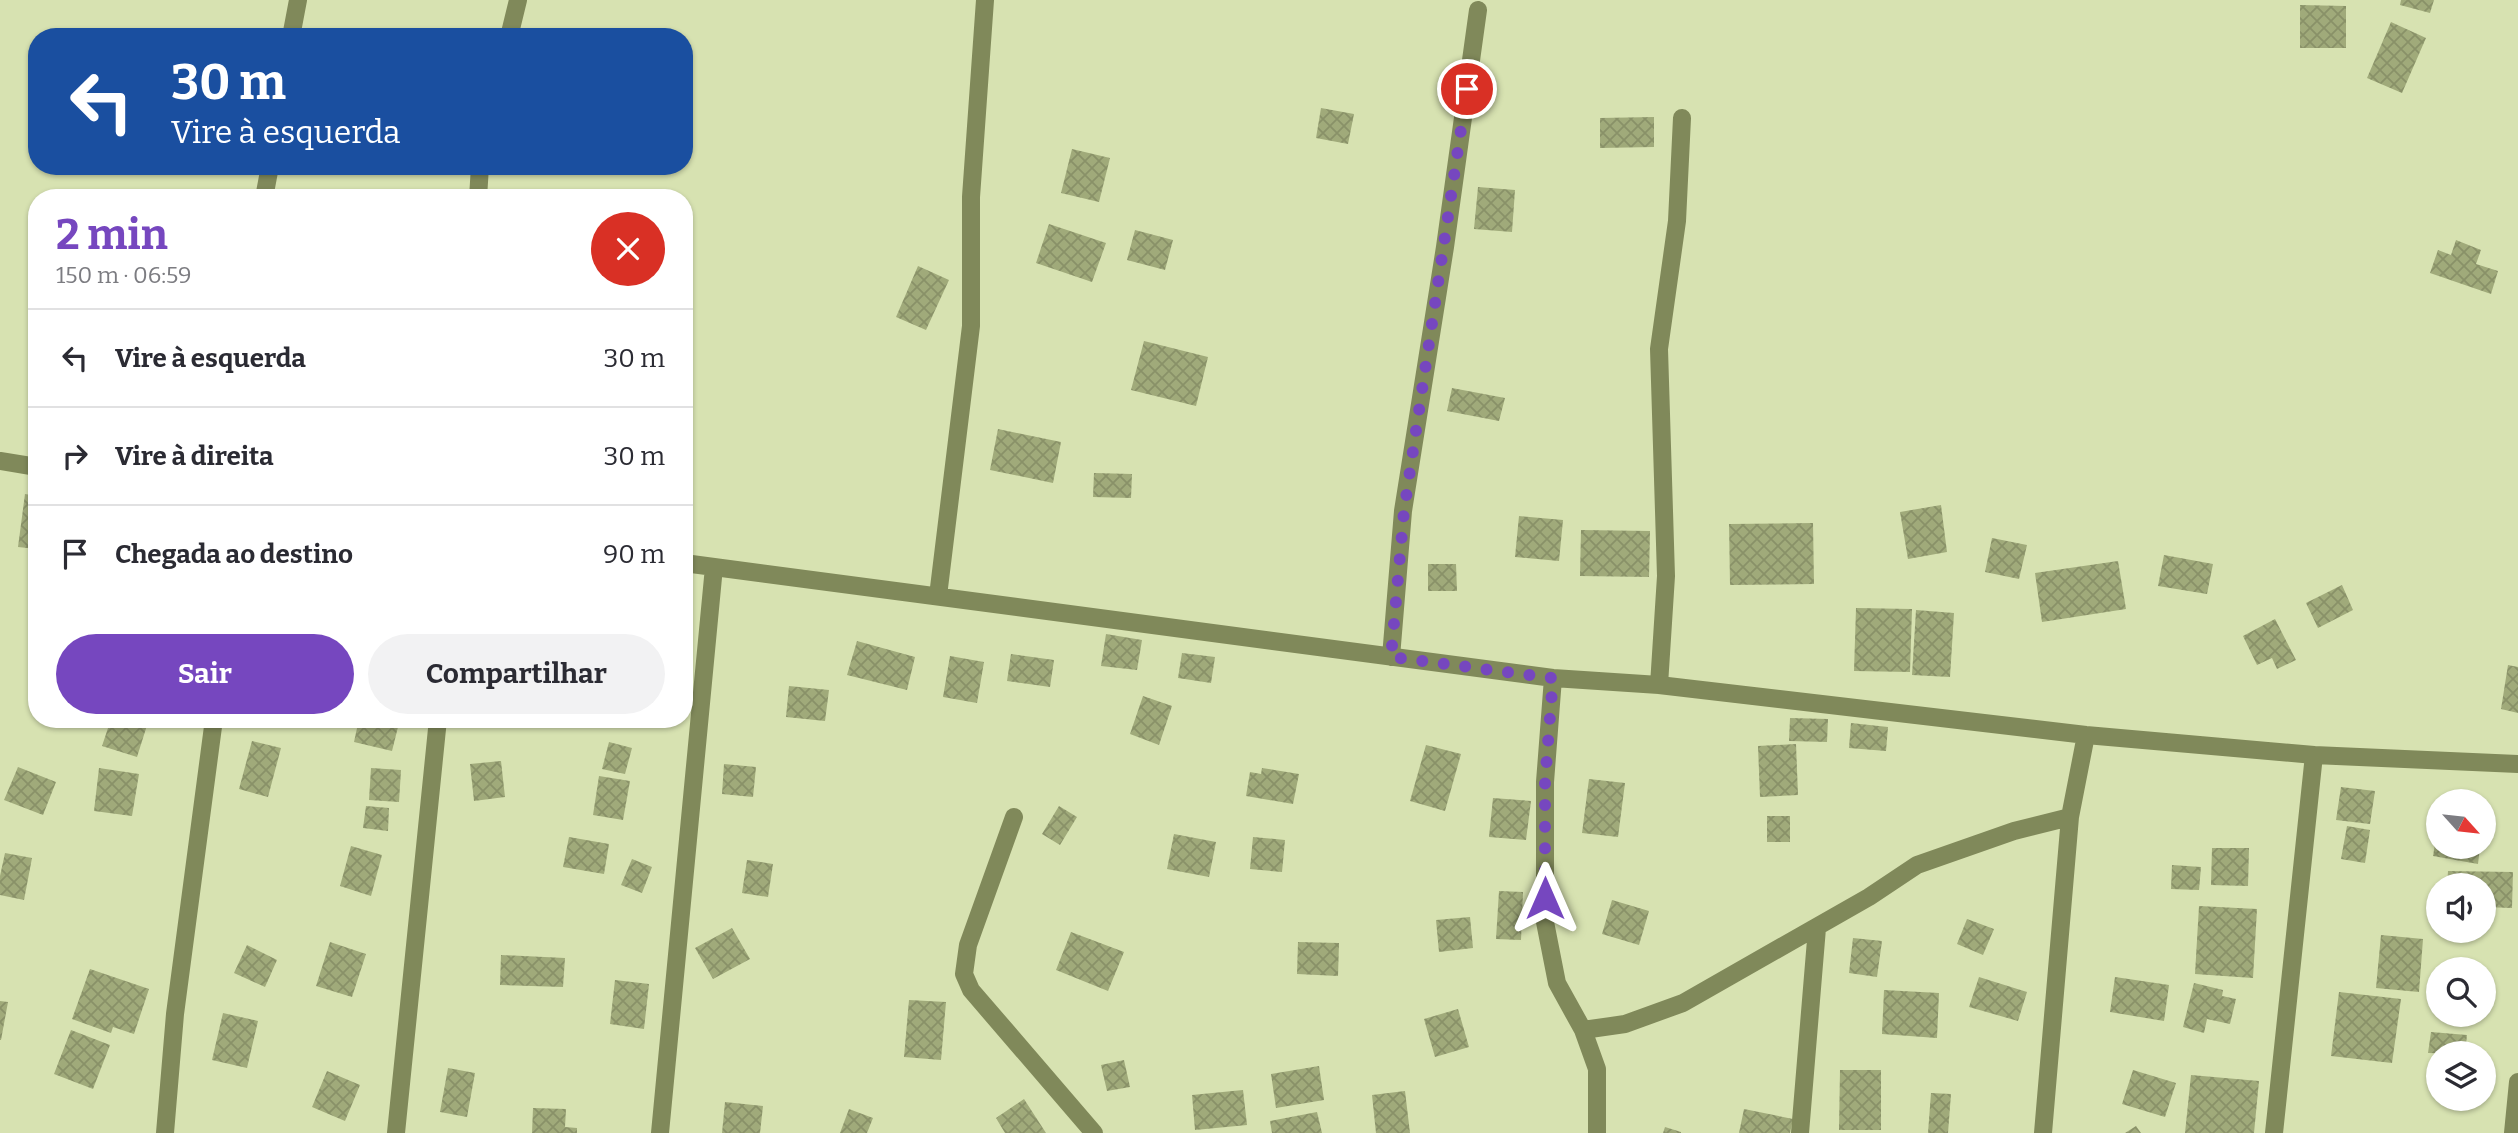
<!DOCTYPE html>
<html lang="pt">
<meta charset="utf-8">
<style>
:root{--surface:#fff;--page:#f2f2f3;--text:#2b2b33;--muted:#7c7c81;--line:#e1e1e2;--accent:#7647bf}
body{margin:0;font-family:Bitter,serif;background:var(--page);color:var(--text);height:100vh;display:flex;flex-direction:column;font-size:26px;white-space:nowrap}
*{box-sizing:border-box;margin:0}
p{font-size:23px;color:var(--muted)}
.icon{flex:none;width:38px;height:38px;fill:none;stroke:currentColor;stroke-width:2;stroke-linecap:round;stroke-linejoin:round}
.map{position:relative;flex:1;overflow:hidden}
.panel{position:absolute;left:28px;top:189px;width:665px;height:539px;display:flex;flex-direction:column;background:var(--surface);border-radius:28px;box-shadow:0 2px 5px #0004}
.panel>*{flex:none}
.banner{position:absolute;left:28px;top:28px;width:665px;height:147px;border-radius:28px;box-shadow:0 2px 5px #0004;background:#1a4fa0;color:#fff;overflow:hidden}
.needle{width:46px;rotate:117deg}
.buttons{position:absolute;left:2426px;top:789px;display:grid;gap:14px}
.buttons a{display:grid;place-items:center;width:70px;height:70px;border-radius:50%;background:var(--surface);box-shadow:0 2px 5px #0004;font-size:35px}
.pin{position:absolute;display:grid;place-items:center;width:60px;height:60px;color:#fff;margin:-30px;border:4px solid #fff;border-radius:50%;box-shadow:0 2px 7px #0007}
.me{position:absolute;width:77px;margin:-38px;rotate:0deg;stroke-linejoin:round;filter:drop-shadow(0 0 5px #0008)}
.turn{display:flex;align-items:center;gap:24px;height:147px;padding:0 28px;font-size:32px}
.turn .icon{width:91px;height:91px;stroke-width:2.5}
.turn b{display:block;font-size:49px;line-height:60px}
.round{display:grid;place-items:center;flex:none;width:74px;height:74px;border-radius:37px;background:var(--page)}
.summary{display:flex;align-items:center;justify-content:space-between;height:119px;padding:0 28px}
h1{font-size:42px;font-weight:700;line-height:52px;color:var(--accent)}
.cta{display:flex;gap:14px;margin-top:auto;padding:14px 28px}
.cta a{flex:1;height:80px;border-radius:42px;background:var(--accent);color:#fff;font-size:28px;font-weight:700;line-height:80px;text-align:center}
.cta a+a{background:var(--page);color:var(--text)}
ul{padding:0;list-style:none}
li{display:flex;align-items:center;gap:21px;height:98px;padding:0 28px;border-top:2px solid var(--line)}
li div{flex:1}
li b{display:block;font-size:26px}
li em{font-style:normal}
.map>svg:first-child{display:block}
.building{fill:url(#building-cross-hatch)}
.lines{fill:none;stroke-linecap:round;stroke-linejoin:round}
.street{stroke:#80895a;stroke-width:18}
.route{stroke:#7647bf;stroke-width:12;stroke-dasharray:0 21.6}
</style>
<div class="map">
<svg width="2518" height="1133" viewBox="0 0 2518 1133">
<defs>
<pattern id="building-cross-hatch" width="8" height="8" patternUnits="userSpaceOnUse" patternTransform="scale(1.75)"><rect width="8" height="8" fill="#a0aa7a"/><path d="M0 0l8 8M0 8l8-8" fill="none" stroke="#899168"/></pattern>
</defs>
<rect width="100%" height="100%" fill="#d7e2b1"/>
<path class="building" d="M2401,0h33l-4,13 -30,-8z
M2300,5l46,1v42h-46z
M2391,22l35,16 -24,55 -35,-15z
M1321,108l33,6 -6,30 -32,-6z
M1654,117v30l-54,1v-30z
M1072,149l38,9 -11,44 -38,-9z
M1478,187l37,3 -3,42 -38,-3z
M1049,224l57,19 -14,39 -56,-19z
M1135,230l38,10 -8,30 -38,-10z
M2456,240l25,10 -5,14 22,7 -7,23 -61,-21 8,-23 13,5z
M918,266l31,14 -23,50 -30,-13z
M1144,341l64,16 -12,49 -65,-16z
M1452,388l53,10 -6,23 -52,-10z
M35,403h2v22h-4z
M998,429l63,13 -8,41 -63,-13z
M1094,473l38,1 -1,24 -38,-1z
M25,494l12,2v53l-19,-2z
M1941,505l6,47 -39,7 -8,-47z
M1519,516l44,4 -4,41 -44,-4z
M1813,523l1,61 -84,1 -1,-61z
M1581,530l69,1 -1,46 -69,-1z
M1992,538l35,7 -8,34 -34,-7z
M2164,555l49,9 -6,30 -49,-8z
M2118,561l8,48 -84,13 -7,-49z
M1428,564h28l1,27h-29z
M2342,585l11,25 -35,18 -12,-25z
M1856,608l56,1 -2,63 -56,-1z
M1916,610l38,3 -4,64 -38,-2z
M2275,619l21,41 -19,9 -5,-11 -15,7 -14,-29z
M1106,634l36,6 -5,30 -36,-4z
M857,641l58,16 -8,33 -60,-15z
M1182,653l33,4 -4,26 -33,-5z
M1011,654l43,6 -4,27 -43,-6z
M950,656l34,6 -7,41 -34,-6z
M2508,665l10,2v46l-17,-4z
M789,686l40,4 -4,31 -39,-4z
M1143,696l29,10 -13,39 -29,-11z
M1790,718l38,1 -1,23 -38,-1z
M111,719h38l-12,38 -35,-11z
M359,719h41l-8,32 -38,-9z
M1851,723l37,4 -2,24 -37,-3z
M252,741l29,7 -13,49 -29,-8z
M609,742l23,6 -7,26 -23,-5z
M1796,744l2,51 -38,2 -2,-51z
M1426,745l35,9 -16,57 -35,-10z
M501,761l4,36 -31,4 -4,-37z
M724,764l32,3 -3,30 -31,-3z
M18,767l38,15 -13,33 -39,-15z
M99,768l40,6 -7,42 -38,-5z
M371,768l30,2 -2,32 -30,-2z
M1262,768l37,6 -6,30 -47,-8 4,-24 11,2z
M599,776l31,5 -7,39 -30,-5z
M1589,779l36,4 -7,54 -36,-4z
M2341,787l34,4 -5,33 -34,-4z
M1493,798l38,3 -5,39 -37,-3z
M366,806l23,2 -1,23 -25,-3z
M1059,806l18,11 -17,28 -18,-11z
M1767,816h23v26h-23z
M2347,826l23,4 -5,33 -24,-4z
M1174,834l42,8 -7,35 -42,-8z
M569,837l40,7 -5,30 -41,-7z
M1253,837l32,3 -3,32 -32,-3z
M2436,838l2,9h42l-2,17 -45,-8z
M351,846l31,9 -11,41 -31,-10z
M2212,848h37l-1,38 -37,-1z
M5,853l27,5 -8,42 -24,-5v-19z
M632,859l20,8 -10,26 -21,-8z
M747,860l26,4 -5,33 -26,-4z
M2172,865l29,2 -2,23 -28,-1z
M2448,871l65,1 -1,36 -29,-1v-21h-36z
M1499,891l24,1 -2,48 -25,-1z
M1612,900l37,11 -10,34 -37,-11z
M2199,906l58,3 -4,69 -58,-4z
M1470,917l3,31 -34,4 -3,-32z
M1967,919l27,10 -11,26 -26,-11z
M732,928l18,31 -37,20 -18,-31z
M1071,932l53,20 -16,39 -52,-21z
M2381,935l42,4 -4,53 -43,-4z
M1853,938l29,3 -5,36 -28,-4z
M330,942l36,12 -14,43 -36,-11z
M1298,942l41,1 -1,33 -41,-2z
M247,945l30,15 -12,27 -31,-14z
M501,955l64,3 -2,29 -63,-2z
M90,969l59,20 -15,45 -21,-7 -2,6 -39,-14z
M1979,977l48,15 -9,29 -49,-14z
M2115,977l54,8 -5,36 -54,-9z
M615,980l34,4 -5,45 -34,-5z
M2194,983l29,7 -1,6 14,3 -6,25 -23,-5 -3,14 -21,-6z
M1884,990l55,3 -2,45 -55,-4z
M2339,992l62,7 -9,64 -61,-7z
M909,1000l37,2 -5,58 -37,-3z
M0,1001l8,1 -7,38h-1z
M1458,1009l11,38 -34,10 -11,-38z
M223,1013l35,8 -11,47 -35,-8z
M71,1030l39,15 -17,44 -39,-15z
M2431,1032l36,3 -2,19 -37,-1z
M1124,1060l6,27 -23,4 -6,-26z
M1319,1066l5,34 -48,8 -5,-34z
M448,1068l27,5 -8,44 -27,-5z
M1840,1070h41v60h-42z
M2133,1070l43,13 -11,34 -43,-13z
M327,1071l33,14 -15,36 -33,-14z
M2191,1075l68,6 -5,52h-69z
M1243,1090l4,35 -52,5 -3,-35z
M1405,1091l5,42h-34l-4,-38z
M1931,1093l20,1 -3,39h-20z
M1024,1099l22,34h-41l-9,-15z
M725,1102l38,4 -3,27h-38z
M533,1108l33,1 -1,18 12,1v5h-45z
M849,1109l24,9 -6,15h-27z
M1744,1109l49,10 -3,14h-51z
M1317,1112l5,21h-50l-2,-12z
M2136,1126l5,7h-16z
M1665,1127l16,5v1h-18z"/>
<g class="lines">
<path class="street" d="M291,37l7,-37
M509,37l9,-37
M264,198l6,-32
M478,198l2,-32
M0,461l37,6
M684,563l869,115 106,7 427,50 228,20 204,9
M938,596l33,-270v-129l14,-197
M1391,657l12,-146 42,-264 33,-237
M1553,678l-8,104v140l12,61 26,47 14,39v64
M1659,685l7,-109 -7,-227 18,-128 5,-103
M1014,817l-46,128 -4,29 7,16 123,143
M1583,1030l42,-6 58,-21 186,-106 48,-32 97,-34 56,-14
M165,1133l10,-119 39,-295
M396,1133l42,-414
M660,1133l54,-566
M1800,1133l17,-205
M2043,1133l27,-316 16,-82
M2274,1133l40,-378
M2513,1133l5,-51"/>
</g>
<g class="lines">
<path class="route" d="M1467,89l-63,422 -13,146 162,21 -8,104v116"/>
</g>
</svg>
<div class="buttons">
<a><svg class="needle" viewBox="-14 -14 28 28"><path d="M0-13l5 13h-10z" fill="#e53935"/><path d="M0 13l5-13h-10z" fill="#7c7c81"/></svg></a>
<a><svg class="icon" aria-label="sound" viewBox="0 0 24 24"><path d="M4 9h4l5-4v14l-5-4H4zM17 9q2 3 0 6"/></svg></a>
<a><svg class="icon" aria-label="search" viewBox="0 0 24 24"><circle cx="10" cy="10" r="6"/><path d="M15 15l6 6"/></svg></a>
<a><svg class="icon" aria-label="layers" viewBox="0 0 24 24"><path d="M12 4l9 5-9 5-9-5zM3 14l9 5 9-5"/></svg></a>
</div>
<div class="pin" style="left:1467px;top:89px;background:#d93025"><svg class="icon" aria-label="arrive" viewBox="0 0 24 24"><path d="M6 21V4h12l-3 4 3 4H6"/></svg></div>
<svg class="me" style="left:1545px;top:898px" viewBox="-20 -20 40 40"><path d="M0-17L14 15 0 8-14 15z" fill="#7647bf" stroke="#fff" stroke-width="4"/></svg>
<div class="banner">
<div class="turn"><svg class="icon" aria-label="left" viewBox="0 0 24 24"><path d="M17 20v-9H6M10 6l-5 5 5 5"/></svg><div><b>30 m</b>Vire à esquerda</div></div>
</div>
<section class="panel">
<div class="summary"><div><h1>2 min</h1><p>150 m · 06:59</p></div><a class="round" style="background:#d93025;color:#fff"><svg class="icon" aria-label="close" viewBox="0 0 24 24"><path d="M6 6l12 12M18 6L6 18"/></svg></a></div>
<ul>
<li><svg class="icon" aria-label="left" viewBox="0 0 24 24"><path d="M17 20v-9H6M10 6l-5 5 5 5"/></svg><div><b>Vire à esquerda</b></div><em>30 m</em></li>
<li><svg class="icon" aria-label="right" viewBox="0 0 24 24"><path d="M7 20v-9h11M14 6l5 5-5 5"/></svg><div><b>Vire à direita</b></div><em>30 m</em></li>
<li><svg class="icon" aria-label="arrive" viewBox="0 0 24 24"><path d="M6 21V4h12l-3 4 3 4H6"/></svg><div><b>Chegada ao destino</b></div><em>90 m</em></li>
</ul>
<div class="cta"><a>Sair</a><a>Compartilhar</a></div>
</section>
</div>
